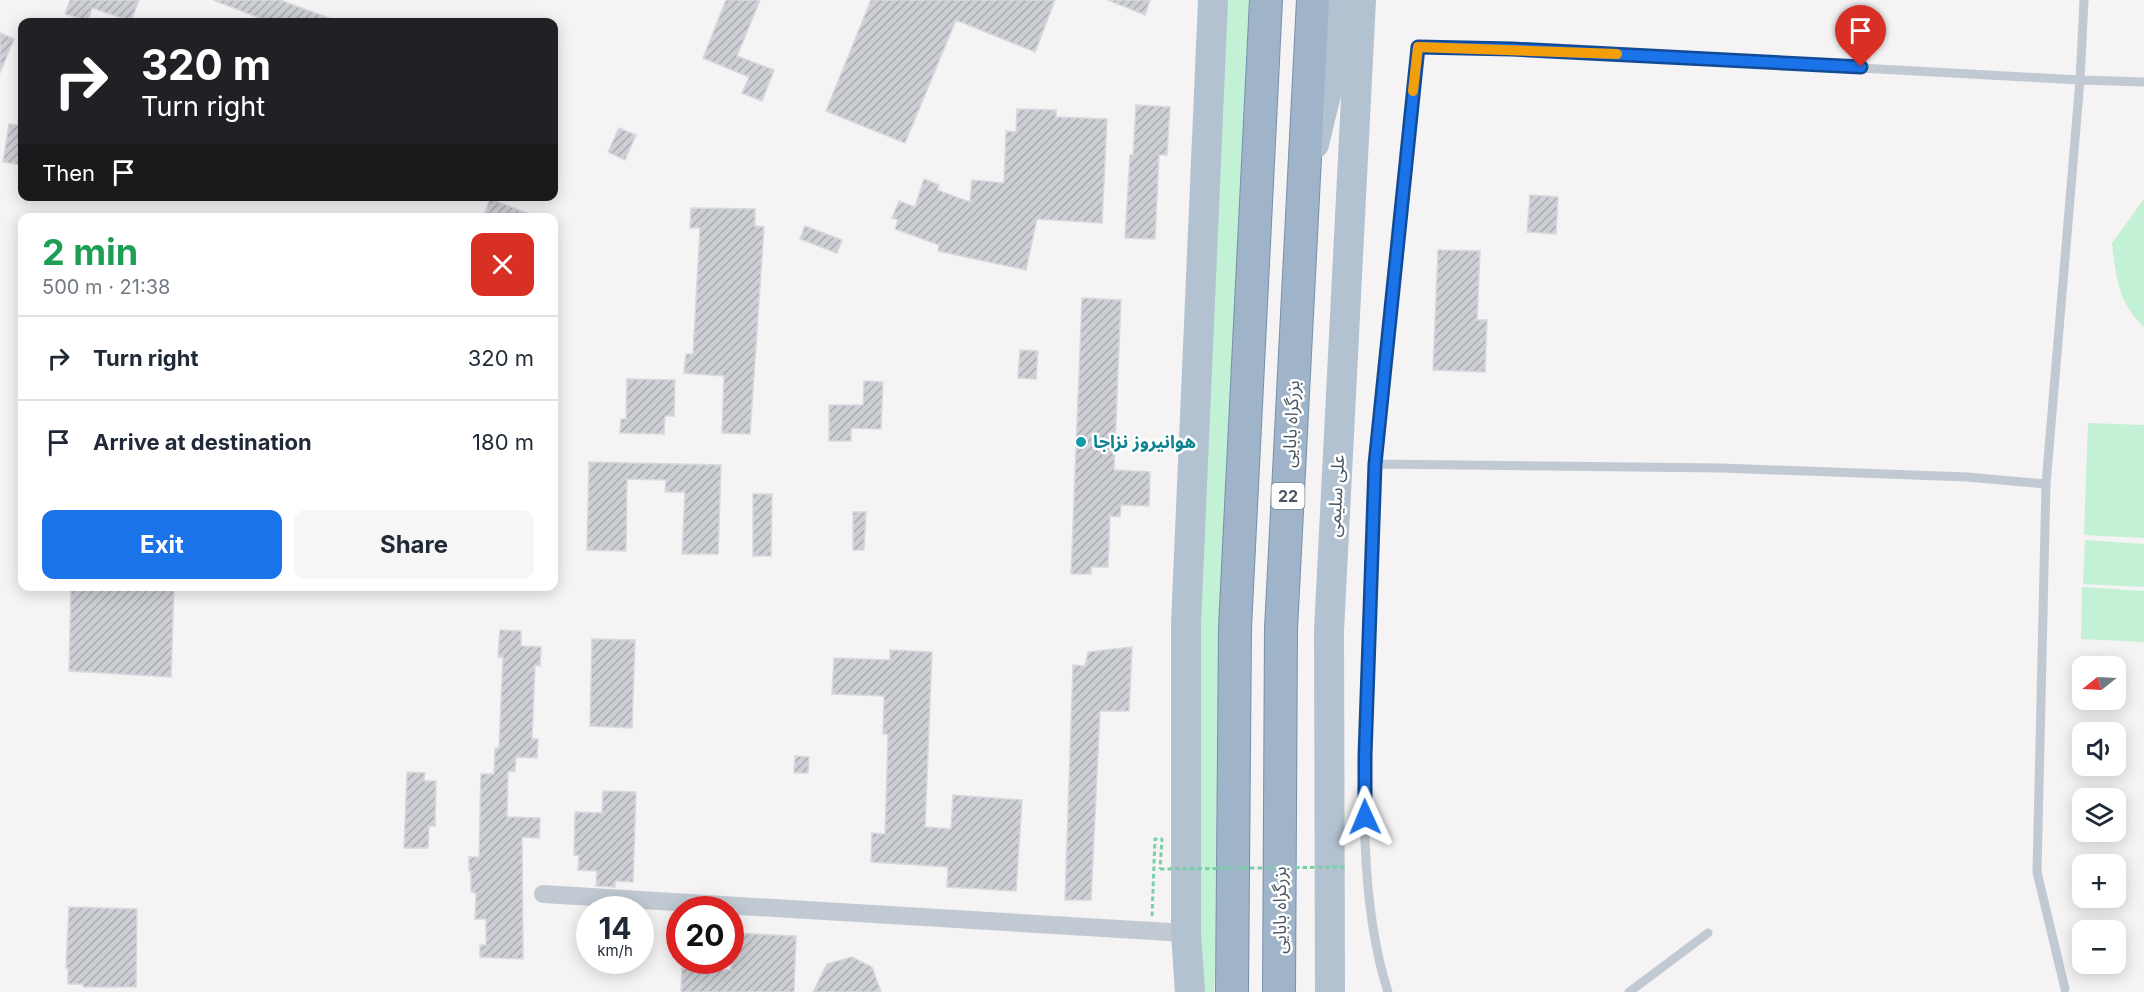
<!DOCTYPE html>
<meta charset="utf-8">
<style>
:root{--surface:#fff;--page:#f6f6f7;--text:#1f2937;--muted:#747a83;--line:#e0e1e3;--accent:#1a73e8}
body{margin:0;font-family:Inter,"Noto Sans Arabic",sans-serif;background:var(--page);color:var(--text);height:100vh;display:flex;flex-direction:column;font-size:22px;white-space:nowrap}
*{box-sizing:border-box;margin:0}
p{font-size:20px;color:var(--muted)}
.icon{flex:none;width:33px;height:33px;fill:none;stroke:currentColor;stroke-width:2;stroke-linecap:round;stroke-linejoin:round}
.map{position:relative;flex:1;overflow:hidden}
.details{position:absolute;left:18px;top:213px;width:540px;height:378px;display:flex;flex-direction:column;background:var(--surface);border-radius:12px;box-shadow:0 3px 15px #0003}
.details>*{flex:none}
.guide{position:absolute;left:18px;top:18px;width:540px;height:183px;border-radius:12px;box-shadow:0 3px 15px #0003;background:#202124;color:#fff;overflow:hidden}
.needle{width:39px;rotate:252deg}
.controls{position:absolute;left:2072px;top:656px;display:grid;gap:12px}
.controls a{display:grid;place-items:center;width:54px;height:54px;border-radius:12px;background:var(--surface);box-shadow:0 3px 15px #0003;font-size:30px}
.speed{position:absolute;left:576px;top:896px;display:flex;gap:12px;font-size:30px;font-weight:700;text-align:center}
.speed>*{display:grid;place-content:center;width:78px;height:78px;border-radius:50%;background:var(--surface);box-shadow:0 3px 15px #0003;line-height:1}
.speed small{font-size:15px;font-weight:400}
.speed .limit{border:9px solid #d22;background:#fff;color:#111}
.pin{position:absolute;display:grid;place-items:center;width:51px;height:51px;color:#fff;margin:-62px -26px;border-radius:50% 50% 50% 0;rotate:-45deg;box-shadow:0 0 6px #0007}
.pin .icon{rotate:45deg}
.me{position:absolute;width:66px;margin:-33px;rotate:359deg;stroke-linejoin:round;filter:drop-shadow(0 0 4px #0008)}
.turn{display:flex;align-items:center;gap:21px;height:126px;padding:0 24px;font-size:27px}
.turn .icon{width:78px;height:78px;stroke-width:2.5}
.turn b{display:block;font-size:42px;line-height:51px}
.then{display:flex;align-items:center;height:57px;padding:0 24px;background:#0003;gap:12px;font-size:22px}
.round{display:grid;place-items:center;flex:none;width:63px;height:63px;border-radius:12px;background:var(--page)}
.headline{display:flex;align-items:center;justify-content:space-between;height:102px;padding:0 24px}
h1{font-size:36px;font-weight:700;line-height:45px;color:#1e9e55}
.primary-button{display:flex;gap:12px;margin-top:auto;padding:12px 24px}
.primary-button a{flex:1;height:69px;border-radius:12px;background:var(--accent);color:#fff;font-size:24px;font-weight:700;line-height:69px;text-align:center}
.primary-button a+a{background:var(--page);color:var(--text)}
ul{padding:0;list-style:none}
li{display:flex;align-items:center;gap:18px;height:84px;padding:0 24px;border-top:2px solid var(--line)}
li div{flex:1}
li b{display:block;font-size:22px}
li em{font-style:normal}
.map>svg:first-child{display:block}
.green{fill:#c3f1d5}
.building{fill:url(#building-hatch);stroke:#d7d9de;stroke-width:1.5}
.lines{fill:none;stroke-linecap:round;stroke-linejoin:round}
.trunk-casing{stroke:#7690ad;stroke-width:34}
.path{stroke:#7ad0a6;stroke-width:3;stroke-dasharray:4.5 3;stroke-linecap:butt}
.service{stroke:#c1cad2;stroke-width:9}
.minor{stroke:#c1cad2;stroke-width:18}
.primary{stroke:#b3c2d1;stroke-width:30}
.trunk{stroke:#9fb4c9;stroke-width:32}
.path-bridge{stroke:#7ad0a6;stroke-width:3;stroke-dasharray:4.5 3;stroke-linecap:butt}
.route-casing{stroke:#114b97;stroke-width:15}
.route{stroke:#1a73e8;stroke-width:10}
.slow{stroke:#f59e0b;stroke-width:10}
.culture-dot{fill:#0f9aa8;stroke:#fff;stroke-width:2}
.labels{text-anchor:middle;stroke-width:5;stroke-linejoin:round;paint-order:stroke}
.shield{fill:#fff;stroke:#808990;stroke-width:1.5}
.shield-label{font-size:16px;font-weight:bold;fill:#4a5661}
.street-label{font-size:18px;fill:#4a5661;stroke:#fff}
.culture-label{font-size:18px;font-weight:bold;fill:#0d838f;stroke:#fff;text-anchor:start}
</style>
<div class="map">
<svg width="2144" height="992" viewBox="0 0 2144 992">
<defs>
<pattern id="building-hatch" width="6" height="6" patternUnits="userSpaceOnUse" patternTransform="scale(1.5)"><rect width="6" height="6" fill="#cdcfd5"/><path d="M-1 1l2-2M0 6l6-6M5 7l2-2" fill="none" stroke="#a8abb0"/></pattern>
</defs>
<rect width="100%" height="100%" fill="#f5f3f3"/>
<path class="green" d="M1226,0h25l-37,992h-20l4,-335z
M2144,199v128c-26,-24 -28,-51 -32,-84z
M2088,423l56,2v113l-60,-3z
M2085,540l59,4v43l-61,-3z
M2082,587l62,4v51l-63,-3z"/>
<path class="building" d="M70,0h69l-8,21 -39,-13 -4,13 -23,-7z
M213,0h67l57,21 -67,1z
M726,0h34l-23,56 37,14 -12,31 -20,-8 7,-16 -46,-19z
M871,0h184l-20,52 -79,-32 -51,123 -79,-32z
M1108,0h42l-5,15z
M0,33l14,6 -14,34z
M1136,105l34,2 -3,48h-8l-4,84 -30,-1 5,-83h3z
M1017,109l39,1v7l51,2 -5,104 -65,-4 -11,51 -88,-19 1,-6 -44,-16 3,-9 -6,-2 7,-17 16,6 9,-28 15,6 -2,5 33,12 2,-22 32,3 2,-52 10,1z
M9,124l13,2v39l-19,-3z
M619,128l17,7 -11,25 -17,-8z
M1530,195l28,2 -2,37 -29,-2z
M490,199l45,17v2h-52z
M691,208l64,1v17l9,1 -14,207 -28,-1 2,-57 -40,-3 2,-19h7l7,-126h-10z
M805,226l37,14 -5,13 -37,-14z
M1438,250l42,1 -3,69h10l-2,52 -52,-2z
M1082,298l39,2 -7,170 36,2 -1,34 -28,-1 -1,12 -10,-1 -2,51h-17v7h-20z
M1020,350l18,1 -2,28 -18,-1z
M627,379l48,1 -1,36h-9l-1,18 -44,-1 1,-14h5z
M864,381l19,1 -2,47 -30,-1v13h-22v-36h34z
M589,462l132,3 -3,89h-36l3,-62h-20l1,-12 -39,-1 -1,72 -39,-1z
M753,494h19l-1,62h-18z
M853,512h13l-2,38h-11z
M71,586h103l-3,91 -102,-6z
M500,630l21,1v15l20,1 -1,19 -5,-1 -3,74h6l-1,19 -21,-1 -1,15 -7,-1 -1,46 33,1 -1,20 -17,-1 1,122 -43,-2v-12h6v-26h-11l1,-26 -5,-1v-21h-2v-14h10l2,-83h13l1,-26h4l4,-91h-5z
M592,639l43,1 -3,88 -42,-2z
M1132,647l-3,64h-29l-9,189h-26l8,-235 12,1 3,-14z
M890,650l42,2 -7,175 26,2 2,-34 69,5 -6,91 -69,-4 1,-20 -77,-5 1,-29 13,1 3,-100h-5l1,-38 -52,-2 2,-36 56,2z
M795,756l14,1 -1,16h-14z
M407,772l18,1 -1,8h12l-1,45h-6l-1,22h-24z
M603,791l33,1 -3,90 -18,-1v6l-19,-1 1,-15 -19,-1 1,-15h-5l1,-43 27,1z
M69,907l68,2 -1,78h-53v-3h-15v-16h-2z
M732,933l64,3 -2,56h-113l1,-24 49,2z
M852,957l20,10 9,25h-68l14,-28z"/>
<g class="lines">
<defs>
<path id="trunk" d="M1232,992l3,-364 31,-628
M1279,992l2,-363 32,-629"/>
</defs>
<use href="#trunk" class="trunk-casing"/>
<path class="path" d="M1152,916l3,-77h7l-2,30"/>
<path class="service" d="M2084,0l-4,80 64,2
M1375,464l43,-417 94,2 568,31 -34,404
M1388,992c-29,-89 -25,-207 -21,-300 4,-76 7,-152 8,-228l346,4 246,9 79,7 -9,388 28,117
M1629,992l79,-59"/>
<path class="minor" d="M543,894l643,39"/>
<path class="primary" d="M1314,144l14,-58 10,-86
M1190,992l-4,-59v-309l27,-624
M1330,992l-1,-361 32,-631"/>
<use href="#trunk" class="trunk"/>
<path class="path-bridge" d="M1160,869l187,-2"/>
</g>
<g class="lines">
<defs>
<path id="route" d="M1365,817v-61l10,-292 43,-417 94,2 349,18"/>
</defs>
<use href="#route" class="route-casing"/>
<use href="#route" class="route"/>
<path class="slow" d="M1413,91l5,-44 199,7"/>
</g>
<circle class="culture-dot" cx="1081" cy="442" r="6"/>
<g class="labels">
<rect class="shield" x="1271.5" y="483" width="33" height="26" rx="4.5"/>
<g class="shield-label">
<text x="1288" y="502">22</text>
</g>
<g class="street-label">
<text transform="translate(1291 424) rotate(-87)" y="6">بزرگراه بابایی</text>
<text transform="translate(1336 496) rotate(-87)" y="6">علی سلیمی</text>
<text transform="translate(1280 910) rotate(-90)" y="6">بزرگراه بابایی</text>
</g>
<g class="culture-label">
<text x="1093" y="448">هوانیروز نزاجا</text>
</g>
</g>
</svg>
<div class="controls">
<a><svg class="needle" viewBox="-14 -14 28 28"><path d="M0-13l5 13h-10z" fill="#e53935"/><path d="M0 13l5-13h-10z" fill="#747a83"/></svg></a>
<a><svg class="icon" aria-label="sound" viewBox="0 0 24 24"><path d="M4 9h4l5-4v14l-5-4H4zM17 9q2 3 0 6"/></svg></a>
<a><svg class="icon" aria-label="layers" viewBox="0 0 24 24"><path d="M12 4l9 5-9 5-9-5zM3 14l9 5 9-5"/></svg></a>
<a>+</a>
<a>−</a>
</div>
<div class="speed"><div>14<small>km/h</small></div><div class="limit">20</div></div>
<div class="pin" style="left:1861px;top:67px;background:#d93025"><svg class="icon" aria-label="arrive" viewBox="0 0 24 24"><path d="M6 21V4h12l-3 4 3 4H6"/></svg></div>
<svg class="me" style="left:1365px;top:817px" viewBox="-20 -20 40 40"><path d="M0-17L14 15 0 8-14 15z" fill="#1a73e8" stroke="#fff" stroke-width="4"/></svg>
<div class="guide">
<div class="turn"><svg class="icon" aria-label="right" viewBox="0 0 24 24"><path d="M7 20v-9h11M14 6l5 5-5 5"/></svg><div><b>320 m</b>Turn right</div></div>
<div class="then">Then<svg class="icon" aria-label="arrive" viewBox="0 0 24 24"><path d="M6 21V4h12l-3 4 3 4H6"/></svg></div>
</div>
<section class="details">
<div class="headline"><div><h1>2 min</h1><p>500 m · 21:38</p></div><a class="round" style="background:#d93025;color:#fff"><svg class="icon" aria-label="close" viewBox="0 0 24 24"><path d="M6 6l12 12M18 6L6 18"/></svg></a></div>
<ul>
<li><svg class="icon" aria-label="right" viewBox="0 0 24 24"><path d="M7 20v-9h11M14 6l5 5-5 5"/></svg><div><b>Turn right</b></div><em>320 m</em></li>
<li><svg class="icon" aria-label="arrive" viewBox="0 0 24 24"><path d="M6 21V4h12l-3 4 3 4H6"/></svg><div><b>Arrive at destination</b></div><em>180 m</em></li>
</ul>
<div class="primary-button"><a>Exit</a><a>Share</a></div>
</section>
</div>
